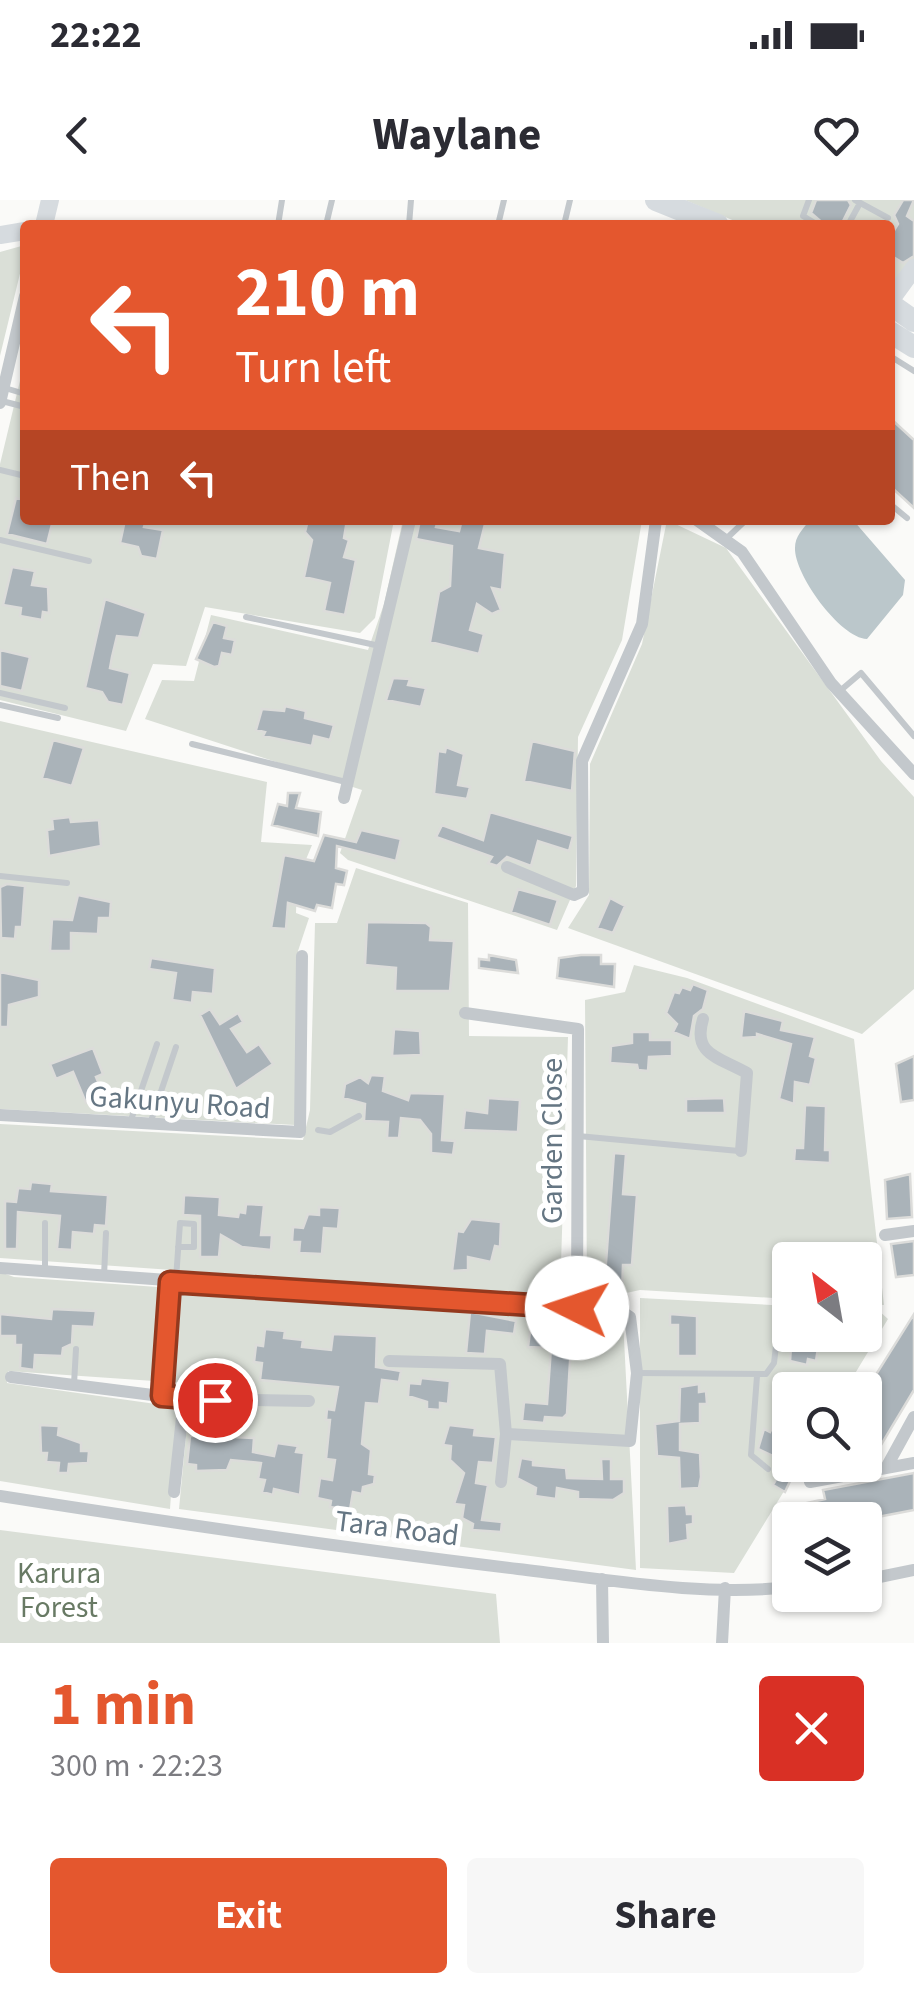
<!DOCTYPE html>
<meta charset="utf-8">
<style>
:root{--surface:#fff;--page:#f7f7f7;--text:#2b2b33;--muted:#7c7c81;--accent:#e4572e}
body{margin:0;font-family:"Source Sans 3",sans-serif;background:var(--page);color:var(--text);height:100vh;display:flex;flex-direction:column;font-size:38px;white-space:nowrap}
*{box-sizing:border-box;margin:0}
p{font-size:32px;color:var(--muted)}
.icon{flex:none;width:55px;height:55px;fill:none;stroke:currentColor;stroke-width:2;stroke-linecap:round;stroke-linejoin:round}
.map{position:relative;height:1443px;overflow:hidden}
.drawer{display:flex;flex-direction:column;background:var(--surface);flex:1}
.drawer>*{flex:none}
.top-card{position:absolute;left:20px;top:20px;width:875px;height:305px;border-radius:10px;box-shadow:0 2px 8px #0004;background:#e4572e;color:#fff;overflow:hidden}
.needle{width:65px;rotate:329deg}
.tools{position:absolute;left:772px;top:1042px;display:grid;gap:20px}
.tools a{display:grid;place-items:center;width:110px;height:110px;border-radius:10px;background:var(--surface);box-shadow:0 2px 8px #0004;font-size:50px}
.pin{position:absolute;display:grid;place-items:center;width:85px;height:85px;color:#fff;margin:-42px;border:5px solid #fff;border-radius:50%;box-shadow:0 2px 10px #0007}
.me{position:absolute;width:110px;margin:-55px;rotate:274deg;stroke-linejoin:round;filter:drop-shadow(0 0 8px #0008)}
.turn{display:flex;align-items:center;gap:35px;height:210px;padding:0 50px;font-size:45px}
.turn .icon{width:130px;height:130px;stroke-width:2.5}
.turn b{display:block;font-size:70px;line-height:85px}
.then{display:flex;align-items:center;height:95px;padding:0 50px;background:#0003;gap:20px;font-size:38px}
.round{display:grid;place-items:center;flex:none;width:105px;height:105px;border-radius:10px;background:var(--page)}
.summary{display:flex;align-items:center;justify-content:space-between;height:170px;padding:0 50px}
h1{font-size:60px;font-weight:700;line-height:75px;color:var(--accent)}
.cta{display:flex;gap:20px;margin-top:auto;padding:20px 50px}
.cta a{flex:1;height:115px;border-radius:10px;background:var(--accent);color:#fff;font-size:40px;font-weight:700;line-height:115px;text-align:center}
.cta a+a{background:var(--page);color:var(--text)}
.status{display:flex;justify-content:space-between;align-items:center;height:70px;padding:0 50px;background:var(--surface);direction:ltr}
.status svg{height:28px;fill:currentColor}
header{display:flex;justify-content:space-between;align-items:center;height:130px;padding:0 50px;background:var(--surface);font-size:45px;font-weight:700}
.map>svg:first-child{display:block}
.green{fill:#dadfd7}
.water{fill:#bbc7cb}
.building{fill:#aab3b9;stroke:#dcdcda;stroke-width:2.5}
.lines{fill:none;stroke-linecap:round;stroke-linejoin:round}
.lane{stroke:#c3c8cc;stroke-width:6}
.street{stroke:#c3c8cc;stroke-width:12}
.secondary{stroke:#d6dbdf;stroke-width:18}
.highway{stroke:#d6dbdf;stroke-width:22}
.route-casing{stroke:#94391e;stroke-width:25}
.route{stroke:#e4572e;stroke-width:18}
.labels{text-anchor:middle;stroke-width:10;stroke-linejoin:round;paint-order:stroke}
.street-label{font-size:30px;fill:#657683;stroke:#fff}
.park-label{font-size:30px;fill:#687a64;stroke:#fff}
</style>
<div class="status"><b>22:22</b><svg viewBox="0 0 49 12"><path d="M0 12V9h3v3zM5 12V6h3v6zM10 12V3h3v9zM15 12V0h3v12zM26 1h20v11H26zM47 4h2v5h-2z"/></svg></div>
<header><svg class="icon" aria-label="back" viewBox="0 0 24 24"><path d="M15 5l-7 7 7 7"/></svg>Waylane<svg class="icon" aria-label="heart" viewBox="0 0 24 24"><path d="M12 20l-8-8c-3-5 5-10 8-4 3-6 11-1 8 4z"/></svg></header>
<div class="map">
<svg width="914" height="1443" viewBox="0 0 914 1443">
<rect width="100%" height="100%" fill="#fafaf8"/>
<path class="green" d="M685,0h229v60l-24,33v-68h-146z
M25,45v8l-25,103v-104z
M25,160v160h369l-19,98 -15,15 -155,-26 -19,59 -33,-2 -27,67 -126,-31v-236z
M403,320h239l-20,120 -44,97 -2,149 -19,44 -209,-70 -8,-7 22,-63 -217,-71 17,-39 32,1 17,-66 157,35 16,-46z
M667,320l59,28 155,213 33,36v192l-52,45 -294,-106 21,-33 1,-131 52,-120z
M0,521l267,61 -6,60 51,3 -15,36 -1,32 13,5 -11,33 -3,174 -295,-16z
M356,668l112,35 1,133 99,1 -8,260 -560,-39v-134l303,16 7,-30 5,-187h22z
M634,765l53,13 167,61 30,266 -19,-1v-44h-75v39l-150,-9 -41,9 -12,-9 -2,-290 40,-8z
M0,1072l14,5 144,10 -4,94 -146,-10 -1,12 170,24 -7,102 -170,-28z
M179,1089l444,31 13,250 -457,-61 12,-126 -17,-1z
M640,1098l150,8v29h75v-26l13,1 10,9 -43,71h-55v75h10l-66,108 -94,-5z
M0,1330l496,64 4,49h-500z"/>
<path class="water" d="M810,320h43l52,60 -2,15 -36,44c-27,-1 -73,-65 -72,-91 0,-12 8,-19 15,-28z"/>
<path class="building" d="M816,0h32l3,5 -10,20h-16l-14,-12z
M903,0h11l-7,16 7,5v35l-11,7 -13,-8v-18l8,-13 -4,-9z
M890,218l24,22v68l-24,-22z
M16,298l9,2v20h28l-6,24 -40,-10z
M125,320h21l-2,7 19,3 -6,29 -16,-3 -3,-9 -18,-4z
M308,320h39l-3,18 5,2 -5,17 12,3 -11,55 -21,-4 6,-28 -26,-6 8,-37 -7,-8z
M420,320h18l-2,7 23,4 3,-11h24l-7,28 26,5 -3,37 -10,-2 9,22 -9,4 -15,-10 -7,26 14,4 -5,20 -49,-12 9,-50 11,-6 2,-40 -36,-7z
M12,367l23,4 -3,14 16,2 1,26 -6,-1 -1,8 -22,-4 1,-8 -18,-3z
M105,399l41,14 -7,25 -22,-2 -5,21 -2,11 20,5 -7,32 -15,-3 -6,-10 -17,-4z
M213,422l14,4 -3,12 11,2 -3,15 -10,-2 -3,13 -5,1 -18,-8z
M0,450l30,7 -8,34 -22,-5z
M393,478l17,1 -2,6 18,3 -5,19 -35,-7z
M285,506l21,5 -1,7 29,7 -4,15 -16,-4 -2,10 -49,-10 2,-4 -9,-2 6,-21 22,2z
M53,540l31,8 -12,38 -30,-8z
M532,541l43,10 -3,40 -48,-10z
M446,547l18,7 -6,31 12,2 -3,12 -33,-5 4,-43 7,1z
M288,593h12l-4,15 25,4 -3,24 -46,-11 6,-21 9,2z
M490,612l83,24 -4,15 -31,-10 -7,25 -24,-9 -10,9 -9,-3 4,-6 -56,-20 6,-12 41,15z
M70,617l1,5 28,-2 2,26 -52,10 -2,-26 6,-1 -1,-10z
M361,630l40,9 -5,22 -59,-15 -1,22 11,3 -3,14 -8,-1 -4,24 -15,-3 -2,6 -27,-8 -2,26 -15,-1 13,-73 30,6 10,-26 32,7z
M7,684l18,2 -3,41h-6l-1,12 -14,-1 -1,-51z
M518,689l40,11 -8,25 -39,-13z
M78,695l33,7 -1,16h-11l-1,16 -27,-1v18h-21l2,-32 20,1z
M610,698l15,8 -12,27 -16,-5z
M367,722l59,1 5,4 -1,13 24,1 -4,50h-55l1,-23 -31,-3z
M489,755l27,5 2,13 -39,-5v-9l10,1z
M581,755h20v9h14l-1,23 -57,-9 2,-20z
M151,758l64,10 -2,26 -20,-2 -1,11 -20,-3 4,-27 -27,-4z
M0,772l39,8v17l-30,8 -1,22h-8z
M693,784l15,6 -5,19 -9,7 -4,23 -17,-7 4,-8 -11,-11 8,-21 5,1 3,-6 8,3z
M210,809l10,15 18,-11 5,9 -12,7 16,23 12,-8 14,20 -37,25 -36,-74z
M744,811l39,10 -2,9 34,7 -5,19 6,2 -6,27 -15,-3 -1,22 -15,-5 12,-55 -34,-10v3l-16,1z
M394,829l26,2 1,24 -29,1z
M632,832h18v8h22v16l-23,1 -1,14 -10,-1 -1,-5 -27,-2 1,-17 21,-3z
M93,848l10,26 -7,3 8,19 -18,7 -13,-31 -17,7 -6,-15z
M914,856v44l-13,2 -5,-38z
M371,875l14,1 -2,15 25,9 2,-7 35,1 -3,46 13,1 -2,14 -22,-2v-19l-11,-14 -19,-2 -2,20h-12l1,-16 -24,-1 1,-17 -22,-6 2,-14 15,-7 8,6z
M488,898l32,2 -2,32 -55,-2 2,-20 22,3z
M724,898l1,15h-39v-14z
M805,905l21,1 -1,44h5v13l-36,-2 1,-13h8z
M614,953l12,1 -3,40 14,1 -5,70h-9l-1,26 -18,-1z
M910,974l2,43 -25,2 -2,-39z
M31,982l21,2 -1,7 57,4 -2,31 -11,-1 -1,9 -21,-2 -1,18 -15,-1 3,-33 -42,-4 -1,37h-12v-48l11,1 2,-14 12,1z
M184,995l36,2 -1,18 19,2 1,-5 6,1 1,-9 18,1 -3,30h11l-1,15 -29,-3 -21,-12 -2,22h-19v-41l-17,-1z
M319,1007l21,1 -2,21 -14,-1 -2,26 -23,-1 1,-11h-8l1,-15 10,1 5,-14 11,1z
M471,1019l30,3 -1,25 -5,-1 -4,16 -23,-5v13l-16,1 5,-40 6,1z
M914,1041v34l-18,2 -5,-33z
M52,1109l44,2 -2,16 -21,-1 -1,18 -9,4 -1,8 -27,-1 -1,15 -14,-2 1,-23h-6v-9h-15v-22l51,5z
M470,1112l46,9 -2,13 -27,-3 -2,23 -19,-1z
M670,1114l27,2v40h-19v-31h-8z
M914,1114v76l-42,70 -7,-5v-63z
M546,1126l46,10 -1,9 -20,-1 -4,70 -4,4 -18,-1 -1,6 -22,-2 2,-19 23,2 4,-56 -23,-1 2,-15 15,1z
M265,1129l20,2 -1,7 19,2 -1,7 29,3 2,-16 44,2 -1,31 25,4 -2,11 -17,-2 -3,24 -13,-1 -4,41 9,6 -2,24 6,1 -1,9 -11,3 -1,7 -9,-2 -3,18 -20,-3 1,-6 -14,-3 3,-20 12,2 3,-20 -9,-1 4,-39h-4l1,-11 7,1 4,-23 -78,-7 2,-17 -8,-1 2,-17 7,1z
M792,1135h21l-3,12 8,1 -2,13 -8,-2 -1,6 -17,-4z
M421,1178l29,3 -2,23 -8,-1v7l-13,-1v-7l-19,-6 1,-13 11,1z
M699,1184v8l7,-1 1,13h-7v19l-20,1v26l20,3 1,24 -2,11 -19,1 -1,-31 -22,-2 -2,-32 24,-3 1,-34z
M40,1225l19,1 -1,9 23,8v8h8l-1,12 -19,1 -1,9h-10l1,-10 -13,-1 1,-9h-6z
M449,1225l26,3 -1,7 22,2 -3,26 -14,-1 -3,21 12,2 -6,35 20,2 -1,10 -29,-2 1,-6 -11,-6 2,-13 -10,-1 10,-31 -14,-13 1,-14 -8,-1z
M773,1226l12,6 -3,6 8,4v23l7,1 -12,26 -12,-7 13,-23 -28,-13 6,-20 6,3z
M199,1228l13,2 -1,6 43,2 -1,14 21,4 3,-13 21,3 -2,6 8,1 -4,42 -26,-6 -1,6 -11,-3 3,-12 -7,-1 3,-16 -30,-3 -4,10 -31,1v-6l-9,-1 3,-28h9z
M521,1258l12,2v5l33,3 1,10 35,1 -1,-20h10v20h13v14l-11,7 -35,-1v-7l-21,-4 -1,11 -21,-3 1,-8 -19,-10z
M914,1273v37l-52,10h-74l-3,-12 40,-9 -2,-9z
M686,1305l1,9h6v10l-6,1 1,15 -20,4 -1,-38z"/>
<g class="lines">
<path class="lane" d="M809,0l-6,16 15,9
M855,0l33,18
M278,25l4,-25
M326,25l6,-25
M409,25l2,-25
M498,25l6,-25
M564,25l6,-25
M848,25l12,-22
M890,156l24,15
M5,188l20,6
M2,201l23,6
M0,270l25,6
M890,304l17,14
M727,338l19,-18
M0,340l89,21
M246,417l134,29
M841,490l20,-17 53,63
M0,493l65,15
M0,505l58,13
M192,544l154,38
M0,676l67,7
M130,923l27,-79
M150,924l26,-77
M318,930l12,2 29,-16
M578,936l161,15
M45,1023v47
M104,1076l2,-43
M176,1079l4,-56 14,1v23h-16
M638,1173l128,1 8,-11 3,-26
M757,1176l-6,79 17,14
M74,1184l2,-35"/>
<path class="street" d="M0,203l25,-107
M697,320l45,32 89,131 83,91
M344,598l66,-278
M507,667l67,28 9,-4 -1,-130 60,-137 14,-104
M465,813l113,16 -1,279
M703,819c-11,36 16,38 44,54l-6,78
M0,915l300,17 2,-176
M885,1035l29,-4
M0,1068l613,44 3,-4 14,9 7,56 -7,68 -124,-7
M389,1161l111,3 6,70 -5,48
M11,1177l173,22 125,2
M163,1196l8,-114
M886,1268l28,-51
M810,1282l104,-19
M174,1292l10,-93
M0,1296c172,27 345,52 518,73 88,10 184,28 272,18
M602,1379l1,64
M865,1380l49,-10
M722,1443l3,-55"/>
<path class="secondary" d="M44,25l6,-25
M0,35l25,-4
M890,101l24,-33"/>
<path class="highway" d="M656,0l62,25
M890,104l24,17
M890,132l24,15"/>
</g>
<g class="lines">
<defs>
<path id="route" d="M215,1200l-53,-4 8,-114 407,26"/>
</defs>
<use href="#route" class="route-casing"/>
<use href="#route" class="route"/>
</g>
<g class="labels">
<g class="street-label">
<text transform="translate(180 902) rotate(4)" y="10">Gakunyu Road</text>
<text transform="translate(552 941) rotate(-90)" y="10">Garden Close</text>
<text transform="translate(397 1328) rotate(7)" y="10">Tara Road</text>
</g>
<g class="park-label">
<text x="59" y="1383">Karura<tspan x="59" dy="34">Forest</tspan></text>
</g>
</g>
</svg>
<div class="tools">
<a><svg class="needle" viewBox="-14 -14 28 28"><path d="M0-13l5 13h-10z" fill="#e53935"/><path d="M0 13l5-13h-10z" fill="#7c7c81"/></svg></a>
<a><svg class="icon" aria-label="search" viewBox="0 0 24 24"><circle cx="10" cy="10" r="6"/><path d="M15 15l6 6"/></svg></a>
<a><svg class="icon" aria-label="layers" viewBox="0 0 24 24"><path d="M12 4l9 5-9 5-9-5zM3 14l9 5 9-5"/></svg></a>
</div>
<div class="pin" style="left:215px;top:1200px;background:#d93025"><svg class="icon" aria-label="arrive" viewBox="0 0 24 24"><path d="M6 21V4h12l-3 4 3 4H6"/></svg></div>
<svg class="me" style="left:577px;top:1108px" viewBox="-20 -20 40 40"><circle r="19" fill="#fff"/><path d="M0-13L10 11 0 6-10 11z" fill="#e4572e"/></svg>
<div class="top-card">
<div class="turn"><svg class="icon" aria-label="left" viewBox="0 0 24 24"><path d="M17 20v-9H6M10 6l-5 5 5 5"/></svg><div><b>210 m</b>Turn left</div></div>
<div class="then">Then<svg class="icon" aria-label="left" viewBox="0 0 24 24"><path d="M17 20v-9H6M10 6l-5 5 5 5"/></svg></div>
</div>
</div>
<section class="drawer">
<div class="summary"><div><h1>1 min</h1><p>300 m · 22:23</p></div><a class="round" style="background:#d93025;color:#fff"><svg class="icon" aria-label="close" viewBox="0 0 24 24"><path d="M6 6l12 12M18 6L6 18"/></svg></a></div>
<div class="cta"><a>Exit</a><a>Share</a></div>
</section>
